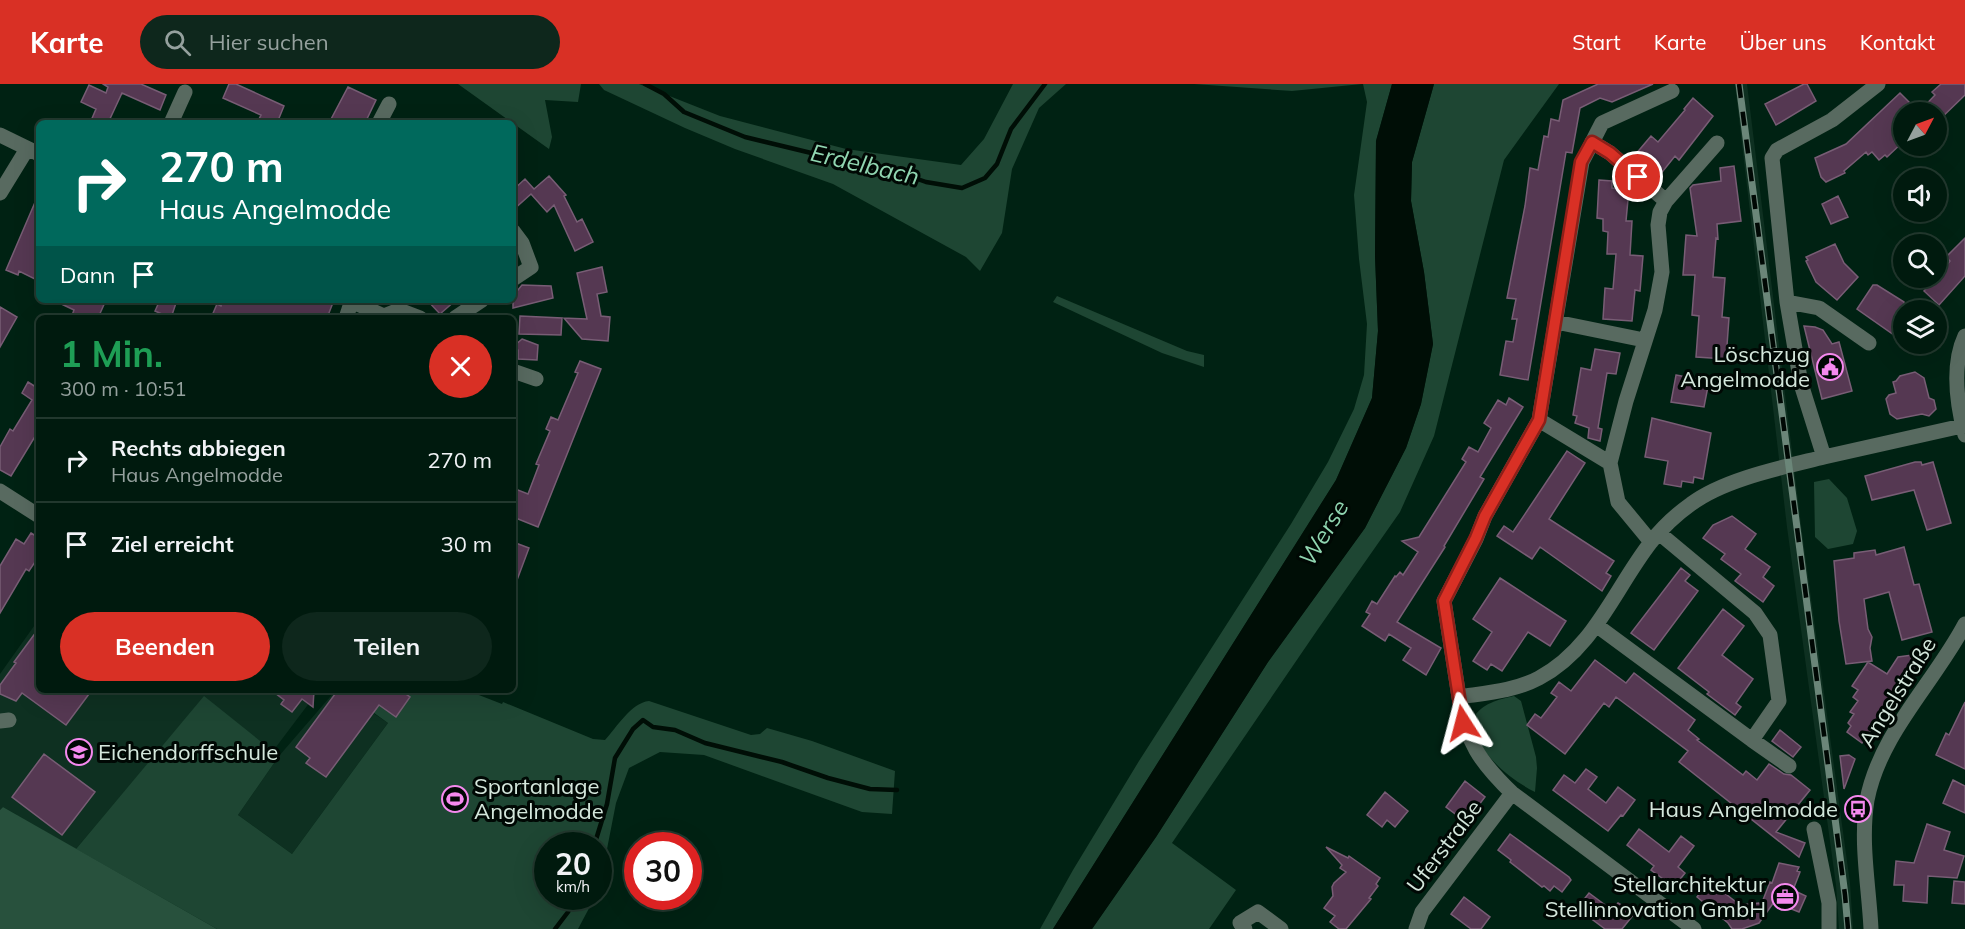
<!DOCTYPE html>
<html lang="de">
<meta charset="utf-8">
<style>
:root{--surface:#001a0e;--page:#0e271c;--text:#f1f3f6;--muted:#95a19e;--line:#22382e;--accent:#d93025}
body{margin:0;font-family:Mulish,sans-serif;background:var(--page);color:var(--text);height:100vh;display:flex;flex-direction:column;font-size:22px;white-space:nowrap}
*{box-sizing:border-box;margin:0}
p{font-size:20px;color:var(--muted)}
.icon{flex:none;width:33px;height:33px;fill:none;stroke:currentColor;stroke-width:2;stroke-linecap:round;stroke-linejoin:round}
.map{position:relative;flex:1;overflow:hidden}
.drawer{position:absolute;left:36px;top:231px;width:480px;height:378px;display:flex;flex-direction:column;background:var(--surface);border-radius:9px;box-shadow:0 6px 24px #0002,0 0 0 2px var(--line)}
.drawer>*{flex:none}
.guide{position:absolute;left:36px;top:36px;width:480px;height:183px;border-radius:9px;box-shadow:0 6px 24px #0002,0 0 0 2px var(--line);background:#00695c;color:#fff;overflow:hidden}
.needle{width:39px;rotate:49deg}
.fabs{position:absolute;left:1893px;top:18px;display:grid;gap:12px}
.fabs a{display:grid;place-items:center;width:54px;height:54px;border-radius:50%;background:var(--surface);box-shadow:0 6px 24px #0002,0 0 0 2px var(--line);font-size:30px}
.speed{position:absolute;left:534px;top:748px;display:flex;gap:12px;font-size:30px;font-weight:700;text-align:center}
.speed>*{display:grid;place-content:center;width:78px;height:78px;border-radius:50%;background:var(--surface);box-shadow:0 6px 24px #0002,0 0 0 2px var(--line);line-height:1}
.speed small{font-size:15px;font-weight:400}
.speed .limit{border:9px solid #d22;background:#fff;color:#111}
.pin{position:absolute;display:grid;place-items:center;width:51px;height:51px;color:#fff;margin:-26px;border:3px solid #fff;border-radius:50%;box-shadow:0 2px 6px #0007}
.me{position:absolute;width:66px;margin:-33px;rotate:351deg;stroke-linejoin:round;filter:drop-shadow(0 0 4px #0008)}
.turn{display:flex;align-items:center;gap:21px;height:126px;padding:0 24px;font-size:27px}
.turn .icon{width:78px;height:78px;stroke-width:2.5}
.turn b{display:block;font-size:42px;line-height:51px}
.then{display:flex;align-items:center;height:57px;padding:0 24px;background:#0003;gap:12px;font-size:22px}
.round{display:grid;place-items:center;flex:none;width:63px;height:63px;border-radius:32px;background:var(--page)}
.overview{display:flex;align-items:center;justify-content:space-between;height:102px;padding:0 24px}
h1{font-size:36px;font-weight:700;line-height:45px;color:#1e9e55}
.primary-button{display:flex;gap:12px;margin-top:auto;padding:12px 24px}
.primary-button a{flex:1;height:69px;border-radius:36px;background:var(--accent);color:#fff;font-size:24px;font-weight:700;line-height:69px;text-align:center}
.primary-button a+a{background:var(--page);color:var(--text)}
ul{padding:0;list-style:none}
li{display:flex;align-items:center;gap:18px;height:84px;padding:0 24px;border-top:2px solid var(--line)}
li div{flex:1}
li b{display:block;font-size:22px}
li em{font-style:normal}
header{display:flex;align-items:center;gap:36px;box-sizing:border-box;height:84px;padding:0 30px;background:var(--accent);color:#fff}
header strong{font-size:28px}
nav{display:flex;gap:33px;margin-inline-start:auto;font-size:21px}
.search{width:420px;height:54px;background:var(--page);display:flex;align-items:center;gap:15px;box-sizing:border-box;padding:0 21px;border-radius:33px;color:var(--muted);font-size:22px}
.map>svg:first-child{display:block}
.built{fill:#0e3021}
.green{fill:#1e4633}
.forest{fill:#28513d}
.water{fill:#000e06}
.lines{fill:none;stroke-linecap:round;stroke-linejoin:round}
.stream{stroke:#000e06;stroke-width:4.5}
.building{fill:#553852;stroke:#785d75;stroke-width:1.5}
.minor{stroke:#586a60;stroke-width:15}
.rail-casing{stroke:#6b8679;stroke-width:7}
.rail{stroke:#000804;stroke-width:4.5;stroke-dasharray:14;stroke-linecap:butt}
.route-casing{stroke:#8d1f18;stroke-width:15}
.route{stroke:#d93025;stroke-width:10}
.labels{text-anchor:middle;stroke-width:6;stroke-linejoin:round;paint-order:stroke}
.poi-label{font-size:22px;fill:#d4e7dc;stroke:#000804;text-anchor:end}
.street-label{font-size:22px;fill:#d4e7dc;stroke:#000804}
.water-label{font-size:24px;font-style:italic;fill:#90d6b1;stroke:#000804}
</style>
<header>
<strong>Karte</strong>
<div class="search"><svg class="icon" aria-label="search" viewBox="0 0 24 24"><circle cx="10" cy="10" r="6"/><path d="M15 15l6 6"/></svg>Hier suchen</div>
<nav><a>Start</a><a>Karte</a><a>Über uns</a><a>Kontakt</a></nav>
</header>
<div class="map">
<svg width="1965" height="845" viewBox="0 0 1965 845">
<rect width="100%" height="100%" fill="#002213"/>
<path class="built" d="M1735,0h12l54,441 49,358 3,46h-14l-3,-44 -49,-358z
M39,535v71h280l-46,61 -69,-54 -128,152 -73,-42 -3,3v-136z
M336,606h3l49,33 -96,131 -54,-39 41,-59z"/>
<path class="green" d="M458,0h123l-3,18 -33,-2 7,37 -3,12z
M599,0h40l81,32 126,33 115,16 23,-26 29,-55h53l-27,24 -27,61 -10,64 -22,38 -14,-14 -133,-73 -98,-35 -50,-21 -81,-38z
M1194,0h168l-70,7z
M1363,0h29l-16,57 -1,115 3,75 -6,67 -36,82 -283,449h-13l33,-59 66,-109 152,-237 37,-62 26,-53 10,-34 3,-51 -8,-65 -5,-64 13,-93z
M1434,0h125l-55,76 -70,276 -34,76 -82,117 -146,214 64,47 -27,39h-117l64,-92 112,-175 97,-134 41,-80 15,-44 12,-60 -9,-72 -13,-71 1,-39z
M1057,212l130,55 17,4v12l-42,-14 -109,-51z
M1829,395l18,19 10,33 -4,13 -25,5 -13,-12 -1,-55z
M342,606h124l36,14 1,-2 90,37 12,1c12,-13 26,-37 44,-39l102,34 9,-1 7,-6 45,13 83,30 -3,43 -30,-2 -158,-57 -44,-3 -31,16 -13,35 -17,87 -1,-44h-50v51h47l-17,32h-361l-141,-80 128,-153 75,60 -41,59 54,39 96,-131z
M1514,612l7,5 15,56 1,11 -2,24c-22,-11 -44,-29 -57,-51 -3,-6 -3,-16 -5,-23 10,-15 24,-18 41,-22z"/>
<path class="forest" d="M3,723l214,122h-217v-119z"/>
<path class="water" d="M1392,0h42l-22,78 -1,39 13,71 9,72 -12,60 -15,44 -41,80 -97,134 -112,175 -64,92h-39l283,-449 36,-82 6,-67 -3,-75 1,-115z"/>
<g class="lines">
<path class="stream" d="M645,0l19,10 20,18 61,25 87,21 63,13 31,11 36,6 23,-10 12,-14 14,-35 34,-45
M594,762l13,-42 8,-46 18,-29 10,-9 10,7 22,3 30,13 77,19 46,16 42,11 27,1
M555,845l13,-17 7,-15"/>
</g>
<path class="building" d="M103,0h38l25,11 -6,15 -38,-17 -14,30h-18l6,-14 -15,-7 8,-17 17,8 2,-6z
M229,0h7l48,22 -7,17h-20l4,-8 -38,-17z
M1598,0h55l-41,18 -12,-4 -20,10 -8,45 -6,-1 -38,228 -28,-5 6,-34 7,1 4,-23h-5l4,-20 -9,-1 18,-92 5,-38 8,2 6,-34 4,1 3,-18 8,2 4,-21z
M1804,0h3l9,17 -40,24 -11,-21z
M1941,0h24v11l-29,28v-11h-32v29l-17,16 -2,-2 -6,5 -7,-8 -4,3 -2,-3 -22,19 1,2 -19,9 -5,-5 -6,-19 31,-14 54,-51 19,19 16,-17 -3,-3z
M348,3l28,13 -11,23h-36z
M1693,14l20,18 -34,44 -4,-4 -16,20 -24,-21 16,-19 7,6 27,-32 -1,-1z
M1734,82l7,55 -24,3 1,15 -2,-1 -3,39 12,1 -3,39 7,1 -3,41 -30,-2 3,-41 -7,-1 3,-40h-12l3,-40 11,1 -7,-48 3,-3 28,-4 -1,-13z
M549,92l17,19 -2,1 13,26 5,-3 11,23 -18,9 -21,-46 -7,7 -16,-18 -18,16v-20l12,-11 9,10z
M1599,96l13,1v7l17,1 -3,32h6l-2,34 13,1 -3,35 -5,-1 -3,31 -29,-2 2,-31 8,1 3,-35h-9l1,-22 -5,-1v-12l-6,-1z
M39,109v88l-20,-10 -1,4 -12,-5z
M1838,112l10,21 -17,7 -9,-20z
M1965,154v38l-26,29 -15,-14 26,-30 -4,-4z
M1835,160l9,19 14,14 -21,23 -21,-18 -10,-21 2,-1 -2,-3z
M602,183l5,25 -10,2 4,22 9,1 -2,24 -26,-2 -18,-21 23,1 -10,-46z
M522,201l29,1 2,12 -40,10v-12z
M1873,201h4l27,17v40l-47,-33z
M53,216h53l-8,18h-27l3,-8z
M160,216h17l-6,18 -16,-7z
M223,216h111l-7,18h-116l6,-14 4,2z
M427,216h29l-16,14z
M0,223l17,10 -17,30z
M520,232l42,2 -1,17 -42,-1z
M1804,242l11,1 8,3 9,14 7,-2 13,49 -30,8z
M522,255l16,6 -1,15 -19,-1v-9l-4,-4z
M1595,265l25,4 -4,21 -9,-1 -9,55 4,1 -2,12 -12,-3 1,-10 -14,-5 2,-7 -4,-1 8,-47 10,2z
M580,277l21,8 -63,158 -25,-10v-29l15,6 11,-29 -3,-1 14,-33 -4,-2 5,-12 7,3 20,-47 -3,-1z
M1915,288l9,6 5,20 5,2 2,9 -7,7 -7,-2 -25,5 -7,-5 -4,-15 3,-4 7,-2 -3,-11 3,-1 4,-5z
M1676,291l33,6 -5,26 -33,-5z
M28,298l11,7v41l-28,46 -11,-6v-23l10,-18 3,2 19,-31 -10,-7z
M1509,314l14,9 -43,70 4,2 -40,67 1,1 -48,75 44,26 -15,27 -23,-15 8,-12 -22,-14 -4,7 -23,-15 8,-12 -4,-2 6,-11 5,3 18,-28 1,1 4,-5 3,3 15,-23 -16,-11 17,-4 47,-75 -4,-3 7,-12 9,5 13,-24 -7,-5 14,-23 8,5z
M1652,334l59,15 -8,46 -9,-2 -1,6 -11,-2 -1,6 -17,-3 4,-23 -23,-4z
M1567,367l18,12 -36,56 65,42 -8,12 5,3 -9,15 -62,-44 -8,12 -35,-23 7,-10 9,6z
M1915,378h6l1,3 11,-3 18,61 -24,7 -13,-40 -42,10 -7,-24z
M1732,432l24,18 -11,15 25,18 -7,10 11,9 -11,16 -28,-21 6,-7 -20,-15 4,-5 -22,-16 10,-13z
M31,449l8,5v18l-10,15 -3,-2 -26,44v-47l16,-27 8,5z
M513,458l16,6 -15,40h-1z
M1904,463l10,38 5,-1 13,48 -30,8 -13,-48 -25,7 4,30 4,8 -2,11 2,13 -26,3 -7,-43 -5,-60 20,-3v-5l21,-3 1,5z
M1681,484l9,7 -5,6 13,10 -44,59 -23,-17z
M1500,494l66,43 -16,25 -22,-14 -26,39 -11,-7 -4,6 -14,-9 19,-29 -19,-13z
M1723,525l21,17 -22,29 31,24 -17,24 5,4 -6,8 -28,-21 2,-2 -31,-24z
M39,544v62h53l-26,35 -44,-32 -6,8 -16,-7v-9l16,-22 -2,-1z
M1912,571l2,13 -52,75 -15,-11 4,-6 -3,-3 6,-9 -4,-2 8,-11 -5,-4 5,-7 -6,-4 16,-24 19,12 11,-17z
M1595,576l31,23 8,-10 61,47 -7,10 11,9 -2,1 46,35 3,-4 11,9 12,-16 15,10 7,1 19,15 -34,42 29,11 -6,14 -120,-95 9,-11 -72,-54 -7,10 -5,-4 -39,51 -38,-29 8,-11 6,4 16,-21 -6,-4 8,-11 12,9z
M271,606h43l-1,17 -11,-8 -10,13 -11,-8 3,-4z
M338,606h62l10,7 -14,20 -17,-12 -53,72 -20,-14 4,-5 -14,-11z
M1965,618v67l-29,-14 10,-22 3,2z
M1780,646l21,17 -8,10 -21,-16z
M44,670l51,38 -33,43 -50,-38z
M1849,671l6,4 -11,30 -4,-33z
M1586,685l11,8 -9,12 18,14 12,-16 17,13 -12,16 -2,-1 -13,16 -55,-41 11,-15 11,8z
M1953,696l12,6v27l-22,-10z
M1465,697l20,16 -19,25 -20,-15z
M1385,708l23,19 -13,16 -8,-7 -5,7 -15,-12z
M1927,740l23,8 -6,18 20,6 -7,22 -29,-2 -1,27 -24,-2 1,-16h-10l2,-24 18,2z
M1639,745l30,23 12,-16 13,10 -16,21 7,6 -11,14 -23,-17 3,-4 -27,-21z
M1510,750l59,43 2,3 -9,12 -8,-6 -4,5 -6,-5 -2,1 -32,-25 1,-2 -13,-10z
M1326,763l22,11 1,-2 31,22 -4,6 2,2 -9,12 2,1 -25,30h-7l-9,-7 5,-6 -11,-8 9,-12 -1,-9 2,-4 12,-11 -6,-4 2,-3z
M1779,779l20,4 -2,4 3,1 -7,18 13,6 -7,16 -25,-10 -15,21 -17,6h-10l-4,-6 -31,-26 12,-16 31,24 19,-2 2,2 9,-23 2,1z
M1954,797l11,1v22l-13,-1z
M1589,809l23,17 6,-7 5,3h5l1,4 5,4 -12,15h-17l-28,-21z
M1464,813l26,20 -9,12h-10l-20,-15z"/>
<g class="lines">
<path class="minor" d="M1878,0l-46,36 -55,30 -5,8 15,144 14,82 23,73 138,-31
M171,39l14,-31
M379,39l10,-19
M0,51l39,19
M1592,58l18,11 56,48
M0,109l27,-44
M513,147l9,12 9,24 -18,12
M353,218l31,14 15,-6 21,8
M1787,218l32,6 50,35
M346,234l6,-18
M455,234l27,-18
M1556,238l88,18
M1965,252c-14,30 -8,68 0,99
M513,287l23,8
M1539,336l71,43
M0,407l39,25
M1651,458l-33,-40 -8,-39 16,-62 29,-91 7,-38 -4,-47 2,-13 6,-11 51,-58
M1596,541l156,115 27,-39 -9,-66 -15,-22 -96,-80
M1459,613l-15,-96 32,-62 9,-23 54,-96 43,-258 20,-39 70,-32
M0,637l9,-1
M1752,656l37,26
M1814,745l15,74v26
M1245,845l-5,-6 18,-11 23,17
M1416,845l6,-17 90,-119
M1694,845l-182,-136c-32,-31 -46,-51 -53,-96 26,-4 56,-6 80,-19 55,-29 76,-90 112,-136 11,-14 26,-28 40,-38 33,-25 93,-37 133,-47
M1871,845c-2,-42 -11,-87 -4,-129 13,-67 67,-117 98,-176"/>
<defs>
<path id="rail" d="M1739,0l106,811 3,34"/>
</defs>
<use href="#rail" class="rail-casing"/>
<use href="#rail" class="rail"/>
</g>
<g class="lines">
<defs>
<path id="route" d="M1463,639l-19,-122 32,-63 9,-22 54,-96 42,-258 11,-20 18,11 28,24"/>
</defs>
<use href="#route" class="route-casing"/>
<use href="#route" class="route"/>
</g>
<defs>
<symbol id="civic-ring" viewBox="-11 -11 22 22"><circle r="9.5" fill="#000804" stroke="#f589ee" stroke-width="1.5"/><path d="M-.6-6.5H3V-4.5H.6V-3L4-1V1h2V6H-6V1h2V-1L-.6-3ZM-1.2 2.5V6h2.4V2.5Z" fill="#f589ee"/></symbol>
<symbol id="school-ring" viewBox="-11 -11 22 22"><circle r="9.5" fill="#000804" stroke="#f589ee" stroke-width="1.5"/><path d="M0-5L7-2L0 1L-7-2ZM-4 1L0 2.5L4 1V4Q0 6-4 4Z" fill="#f589ee"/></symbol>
<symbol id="stadium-ring" viewBox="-11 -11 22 22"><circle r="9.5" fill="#000804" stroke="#f589ee" stroke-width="1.5"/><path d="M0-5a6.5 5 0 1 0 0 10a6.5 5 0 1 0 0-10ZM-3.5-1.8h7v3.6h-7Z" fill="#f589ee"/></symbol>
<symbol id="bus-ring" viewBox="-11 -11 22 22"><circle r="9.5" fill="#000804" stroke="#f589ee" stroke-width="1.5"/><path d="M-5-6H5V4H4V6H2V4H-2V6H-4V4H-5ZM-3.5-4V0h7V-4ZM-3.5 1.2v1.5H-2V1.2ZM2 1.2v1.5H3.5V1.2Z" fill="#f589ee"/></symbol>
<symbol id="office-ring" viewBox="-11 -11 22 22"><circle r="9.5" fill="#000804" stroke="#f589ee" stroke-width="1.5"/><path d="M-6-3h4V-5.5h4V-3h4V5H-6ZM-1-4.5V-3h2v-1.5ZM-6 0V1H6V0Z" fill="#f589ee"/></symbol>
</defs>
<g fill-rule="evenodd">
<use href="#civic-ring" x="1815" y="268" width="30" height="30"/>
<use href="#school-ring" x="64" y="653" width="30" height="30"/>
<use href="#stadium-ring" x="440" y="700" width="30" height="30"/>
<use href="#bus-ring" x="1843" y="710" width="30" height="30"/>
<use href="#office-ring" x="1770" y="798" width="30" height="30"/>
</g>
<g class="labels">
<g class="poi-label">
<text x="1810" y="278">Löschzug<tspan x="1810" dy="25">Angelmodde</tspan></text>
<text x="98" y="676" text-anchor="start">Eichendorffschule</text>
<text x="474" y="710" text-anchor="start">Sportanlage<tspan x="474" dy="25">Angelmodde</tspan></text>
<text x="1838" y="733">Haus Angelmodde</text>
<text x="1766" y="808">Stellarchitektur<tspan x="1766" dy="25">Stellinnovation GmbH</tspan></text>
</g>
<g class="street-label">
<text transform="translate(1897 608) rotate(-58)" y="8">Angelstraße</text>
<text transform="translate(1444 762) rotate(-53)" y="8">Uferstraße</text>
</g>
<g class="water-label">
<text transform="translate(865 81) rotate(13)" y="8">Erdelbach</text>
<text transform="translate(1324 449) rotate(-59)" y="8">Werse</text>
</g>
</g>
</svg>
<div class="fabs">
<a><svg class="needle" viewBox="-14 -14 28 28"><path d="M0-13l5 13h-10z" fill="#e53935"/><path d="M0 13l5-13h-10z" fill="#95a19e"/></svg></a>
<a><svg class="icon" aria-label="sound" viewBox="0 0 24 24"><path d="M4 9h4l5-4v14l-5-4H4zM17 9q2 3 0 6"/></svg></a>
<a><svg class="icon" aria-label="search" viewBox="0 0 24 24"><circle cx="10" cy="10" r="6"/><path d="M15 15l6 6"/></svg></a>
<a><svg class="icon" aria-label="layers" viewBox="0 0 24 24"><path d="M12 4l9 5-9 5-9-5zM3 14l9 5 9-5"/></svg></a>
</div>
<div class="speed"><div>20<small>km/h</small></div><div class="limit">30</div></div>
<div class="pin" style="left:1638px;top:93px;background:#d93025"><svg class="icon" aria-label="arrive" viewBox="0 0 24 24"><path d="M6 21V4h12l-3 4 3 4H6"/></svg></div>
<svg class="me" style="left:1463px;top:639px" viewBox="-20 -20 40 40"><path d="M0-17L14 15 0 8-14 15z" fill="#d93025" stroke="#fff" stroke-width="4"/></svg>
<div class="guide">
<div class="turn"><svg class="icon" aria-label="right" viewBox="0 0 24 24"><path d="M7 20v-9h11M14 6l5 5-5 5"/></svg><div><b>270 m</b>Haus Angelmodde</div></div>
<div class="then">Dann<svg class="icon" aria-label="arrive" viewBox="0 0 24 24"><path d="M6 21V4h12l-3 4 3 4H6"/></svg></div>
</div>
<section class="drawer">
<div class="overview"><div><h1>1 Min.</h1><p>300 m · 10:51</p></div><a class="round" style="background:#d93025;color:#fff"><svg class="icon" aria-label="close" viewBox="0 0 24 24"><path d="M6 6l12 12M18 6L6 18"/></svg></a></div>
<ul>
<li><svg class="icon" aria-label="right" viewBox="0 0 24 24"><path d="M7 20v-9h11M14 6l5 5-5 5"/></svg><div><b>Rechts abbiegen</b><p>Haus Angelmodde</p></div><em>270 m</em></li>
<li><svg class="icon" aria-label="arrive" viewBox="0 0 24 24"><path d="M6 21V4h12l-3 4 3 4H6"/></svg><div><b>Ziel erreicht</b></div><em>30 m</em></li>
</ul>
<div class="primary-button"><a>Beenden</a><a>Teilen</a></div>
</section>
</div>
